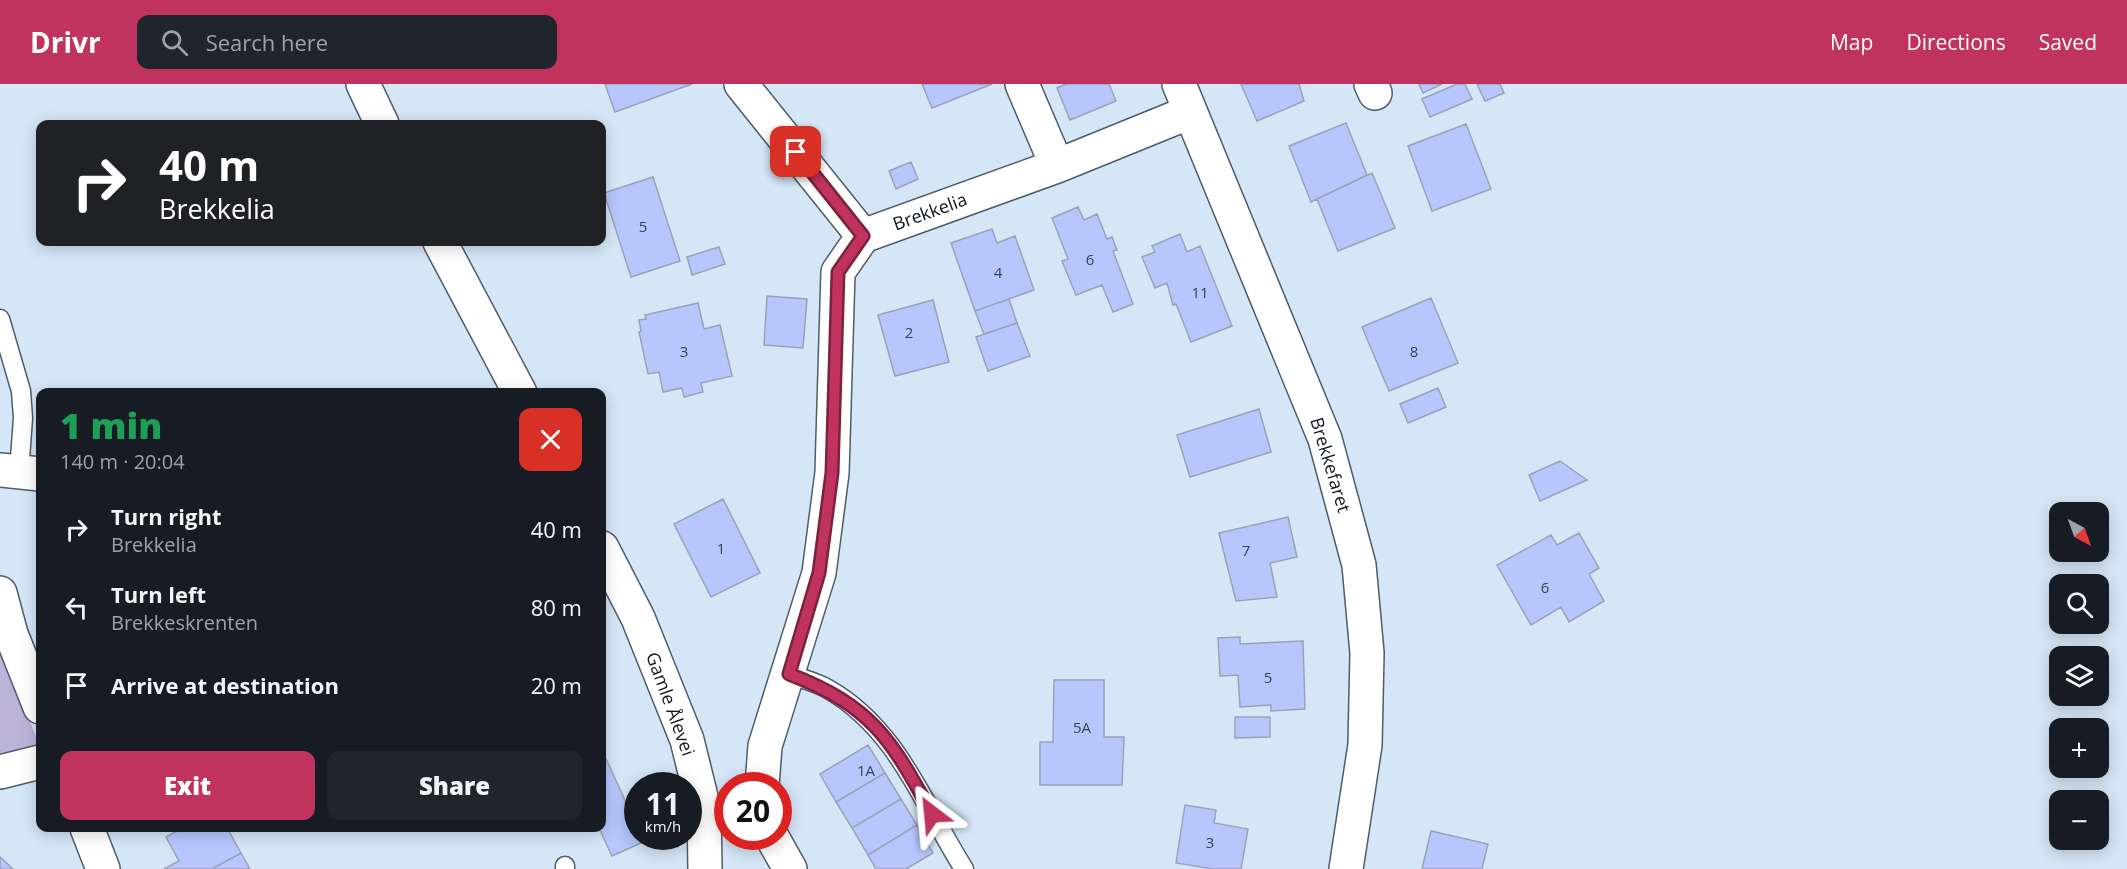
<!DOCTYPE html>
<meta charset="utf-8">
<style>
:root{--surface:#171b24;--page:#20242c;--text:#f1f3f6;--muted:#9ea1a6;--accent:#c1335f}
body{margin:0;font-family:"Open Sans",sans-serif;background:var(--page);color:var(--text);height:100vh;display:flex;flex-direction:column;font-size:22px;white-space:nowrap}
*{box-sizing:border-box;margin:0}
p{font-size:20px;color:var(--muted)}
.icon{flex:none;width:33px;height:33px;fill:none;stroke:currentColor;stroke-width:2;stroke-linecap:round;stroke-linejoin:round}
.map{position:relative;flex:1;overflow:hidden}
.panel{position:absolute;left:36px;top:304px;width:570px;height:444px;display:flex;flex-direction:column;background:var(--surface);border-radius:12px;box-shadow:0 3px 15px #0003}
.panel>*{flex:none}
.banner{position:absolute;left:36px;top:36px;width:570px;height:126px;border-radius:12px;box-shadow:0 3px 15px #0003;background:#202124;color:#fff;overflow:hidden}
.needle{width:39px;rotate:139deg}
.controls{position:absolute;left:2049px;top:418px;display:grid;gap:12px}
.controls a{display:grid;place-items:center;width:60px;height:60px;border-radius:12px;background:var(--surface);box-shadow:0 3px 15px #0003;font-size:30px}
.speed{position:absolute;left:624px;top:688px;display:flex;gap:12px;font-size:30px;font-weight:700;text-align:center}
.speed>*{display:grid;place-content:center;width:78px;height:78px;border-radius:50%;background:var(--surface);box-shadow:0 3px 15px #0003;line-height:1}
.speed small{font-size:15px;font-weight:400}
.speed .limit{border:9px solid #d22;background:#fff;color:#111}
.pin{position:absolute;display:grid;place-items:center;width:51px;height:51px;color:#fff;margin:-26px;border-radius:12px;box-shadow:0 3px 9px #0006}
.me{position:absolute;width:66px;margin:-33px;rotate:331deg;stroke-linejoin:round;filter:drop-shadow(0 0 4px #0008)}
.turn{display:flex;align-items:center;gap:21px;height:126px;padding:0 24px;font-size:27px}
.turn .icon{width:78px;height:78px;stroke-width:2.5}
.turn b{display:block;font-size:42px;line-height:51px}
.round{display:grid;place-items:center;flex:none;width:63px;height:63px;border-radius:12px;background:var(--page)}
.overview{display:flex;align-items:center;justify-content:space-between;height:102px;padding:0 24px}
h1{font-size:36px;font-weight:800;line-height:45px;color:#1e9e55}
.cta{display:flex;gap:12px;margin-top:auto;padding:12px 24px}
.cta a{flex:1;height:69px;border-radius:12px;background:var(--accent);color:#fff;font-size:24px;font-weight:800;line-height:69px;text-align:center}
.cta a+a{background:var(--page);color:var(--text)}
ul{padding:0;list-style:none}
li{display:flex;align-items:center;gap:18px;height:78px;padding:0 24px}
li div{flex:1}
li b{display:block;font-size:22px}
li em{font-style:normal}
header{display:flex;align-items:center;gap:36px;box-sizing:border-box;height:84px;padding:0 30px;background:var(--accent);color:#fff}
header strong{font-size:28px}
nav{display:flex;gap:33px;margin-inline-start:auto;font-size:21px}
.search{width:420px;height:54px;background:var(--page);display:flex;align-items:center;gap:15px;box-sizing:border-box;padding:0 21px;border-radius:12px;color:var(--muted);font-size:22px}
.map>svg:first-child{display:block}
.green{fill:#bcb3d8}
.building{fill:#b7c7fe;stroke:#9ca2b5;stroke-width:1.5}
.lines{fill:none;stroke-linecap:round;stroke-linejoin:round}
.service-casing{stroke:#4e5c6a;stroke-width:21}
.minor-casing{stroke:#4e5c6a;stroke-width:36}
.secondary-casing{stroke:#4e5c6a;stroke-width:36}
.service{stroke:#fff;stroke-width:18}
.minor{stroke:#fff;stroke-width:33}
.secondary{stroke:#fff;stroke-width:33}
.route-casing{stroke:#7d213e;stroke-width:15}
.route{stroke:#c1335f;stroke-width:10}
.labels{text-anchor:middle;stroke-width:4.5;stroke-linejoin:round;paint-order:stroke}
.number-label{font-size:15px;fill:#3a4254}
.street-label{font-size:18px;fill:#10161c;stroke:#fff}
</style>
<header>
<strong>Drivr</strong>
<div class="search"><svg class="icon" aria-label="search" viewBox="0 0 24 24"><circle cx="10" cy="10" r="6"/><path d="M15 15l6 6"/></svg>Search here</div>
<nav><a>Map</a><a>Directions</a><a>Saved</a></nav>
</header>
<div class="map">
<svg width="2127" height="785" viewBox="0 0 2127 785">
<rect width="100%" height="100%" fill="#d5e6f7"/>
<path class="green" d="M0,562l40,101 -40,18z"/>
<path class="building" d="M605,0h87l-77,28z
M922,0h70l-60,24z
M1066,0h43l7,17 -46,19 -13,-32z
M1241,0h58l5,17 -47,20z
M1419,0h23l-19,9z
M1457,0h8l7,15 -42,18 -8,-18z
M1477,0h23l4,9 -19,8z
M1346,39l21,52 -56,27 -22,-56z
M1466,40l25,65 -59,22 -24,-65z
M911,78l7,17 -22,10 -7,-18z
M1372,89l23,55 -57,23 -21,-52z
M653,93l27,84 -49,16 -27,-84z
M1078,123l6,13 13,-6 10,25 5,-2 5,13 -4,1 20,53 -20,8 -11,-27 -26,10 -14,-34 6,-2 -16,-41z
M992,145l5,14 18,-7 19,54 -59,21 -24,-68z
M1180,150l7,18 13,-6 32,80 -41,16 -15,-38 -3,1 -6,-22 -12,5 -13,-31 13,-5 -3,-6z
M719,163l6,17 -33,11 -5,-18z
M767,212l40,3 -4,49 -39,-3z
M1431,214l27,65 -69,28 -27,-64z
M1009,215l8,24 -33,11 -9,-23z
M933,216l16,62 -54,14 -17,-61z
M698,219l6,26 16,-4 12,51 -31,7 2,9 -19,5 -2,-9 -19,4 -4,-20 -11,2 -9,-42 2,-1 -2,-11 7,-1 -1,-4z
M1017,239l13,33 -42,15 -12,-34z
M1438,304l8,19 -38,16 -8,-19z
M1259,325l12,43 -81,25 -13,-42z
M1560,377l27,19 -47,21 -11,-26z
M723,415l37,74 -49,24 -37,-73z
M1288,433l9,40 -27,6 7,34 -41,4 -17,-68z
M1579,449l20,35 -10,6 15,27 -35,21 -8,-15 -30,18 -34,-60 54,-30 6,10z
M1240,553v7l63,-3 2,68 -34,2v-6l-31,2 -2,-32 -18,1 -2,-38z
M1054,596h50v57h20l-2,48h-82v-43h13z
M1235,633h35v20l-35,1z
M868,661l17,28 -49,29 -16,-28z
M602,666l36,79v8h3l2,5 -31,14 -13,-28h3z
M885,689l16,26 -49,29 -16,-26z
M901,715l16,26 -49,30 -16,-27z
M1185,721l31,5 -2,13 34,6 -7,40h-28l-37,-6z
M917,741l16,28 -27,16h-30l-8,-14z
M182,744h45l14,25 -29,16h-48l15,-8 -13,-24z
M1431,747l57,13 -6,25h-60z
M241,769l9,16h-38z
M0,773l13,12h-13z"/>
<g class="lines">
<defs>
<path id="service" d="M0,235l21,72 2,27 -4,54
M789,590c13,5 27,8 39,15 70,40 95,115 136,180
M565,782v3"/>
<path id="minor" d="M741,0l122,152
M1022,0l35,82
M1179,0l146,355 34,126 8,88 -2,92 -19,124
M1371,0l4,9
M0,386l40,4
M0,509l11,41 29,73
M0,688l40,-10
M762,702l3,-40 54,-173 13,-100 6,-201 25,-36 194,-70 133,-54
M87,744l16,41
M772,753l18,32"/>
<path id="secondary" d="M363,0l19,40
M440,158l80,151
M602,464l36,70 49,122 17,69 1,60"/>
</defs>
<use href="#service" class="service-casing"/>
<use href="#minor" class="minor-casing"/>
<use href="#secondary" class="secondary-casing"/>
<use href="#service" class="service"/>
<use href="#minor" class="minor"/>
<use href="#secondary" class="secondary"/>
</g>
<g class="lines">
<defs>
<path id="route" d="M796,68l67,84 -25,36 -6,201 -13,100 -30,101c83,32 102,65 143,140"/>
</defs>
<use href="#route" class="route-casing"/>
<use href="#route" class="route"/>
</g>
<g class="labels">
<g class="number-label">
<text x="643" y="148">5</text>
<text x="1090" y="181">6</text>
<text x="998" y="194">4</text>
<text x="1200" y="214">11</text>
<text x="909" y="254">2</text>
<text x="684" y="273">3</text>
<text x="1414" y="273">8</text>
<text x="721" y="470">1</text>
<text x="1246" y="472">7</text>
<text x="1545" y="509">6</text>
<text x="1268" y="599">5</text>
<text x="1082" y="649">5A</text>
<text x="866" y="692">1A</text>
<text x="1210" y="764">3</text>
</g>
<g class="street-label">
<text transform="translate(930 128) rotate(-20)" y="6">Brekkelia</text>
<text transform="translate(1330 381) rotate(73)" y="6">Brekkefaret</text>
<text transform="translate(670 620) rotate(70)" y="6">Gamle Ålevei</text>
</g>
</g>
</svg>
<div class="controls">
<a><svg class="needle" viewBox="-14 -14 28 28"><path d="M0-13l5 13h-10z" fill="#e53935"/><path d="M0 13l5-13h-10z" fill="#9ea1a6"/></svg></a>
<a><svg class="icon" aria-label="search" viewBox="0 0 24 24"><circle cx="10" cy="10" r="6"/><path d="M15 15l6 6"/></svg></a>
<a><svg class="icon" aria-label="layers" viewBox="0 0 24 24"><path d="M12 4l9 5-9 5-9-5zM3 14l9 5 9-5"/></svg></a>
<a>+</a>
<a>−</a>
</div>
<div class="speed"><div>11<small>km/h</small></div><div class="limit">20</div></div>
<div class="pin" style="left:796px;top:68px;background:#d93025"><svg class="icon" aria-label="arrive" viewBox="0 0 24 24"><path d="M6 21V4h12l-3 4 3 4H6"/></svg></div>
<svg class="me" style="left:932px;top:730px" viewBox="-20 -20 40 40"><path d="M0-17L14 15 0 8-14 15z" fill="#c1335f" stroke="#fff" stroke-width="4"/></svg>
<div class="banner">
<div class="turn"><svg class="icon" aria-label="right" viewBox="0 0 24 24"><path d="M7 20v-9h11M14 6l5 5-5 5"/></svg><div><b>40 m</b>Brekkelia</div></div>
</div>
<section class="panel">
<div class="overview"><div><h1>1 min</h1><p>140 m · 20:04</p></div><a class="round" style="background:#d93025;color:#fff"><svg class="icon" aria-label="close" viewBox="0 0 24 24"><path d="M6 6l12 12M18 6L6 18"/></svg></a></div>
<ul>
<li><svg class="icon" aria-label="right" viewBox="0 0 24 24"><path d="M7 20v-9h11M14 6l5 5-5 5"/></svg><div><b>Turn right</b><p>Brekkelia</p></div><em>40 m</em></li>
<li><svg class="icon" aria-label="left" viewBox="0 0 24 24"><path d="M17 20v-9H6M10 6l-5 5 5 5"/></svg><div><b>Turn left</b><p>Brekkeskrenten</p></div><em>80 m</em></li>
<li><svg class="icon" aria-label="arrive" viewBox="0 0 24 24"><path d="M6 21V4h12l-3 4 3 4H6"/></svg><div><b>Arrive at destination</b></div><em>20 m</em></li>
</ul>
<div class="cta"><a>Exit</a><a>Share</a></div>
</section>
</div>
